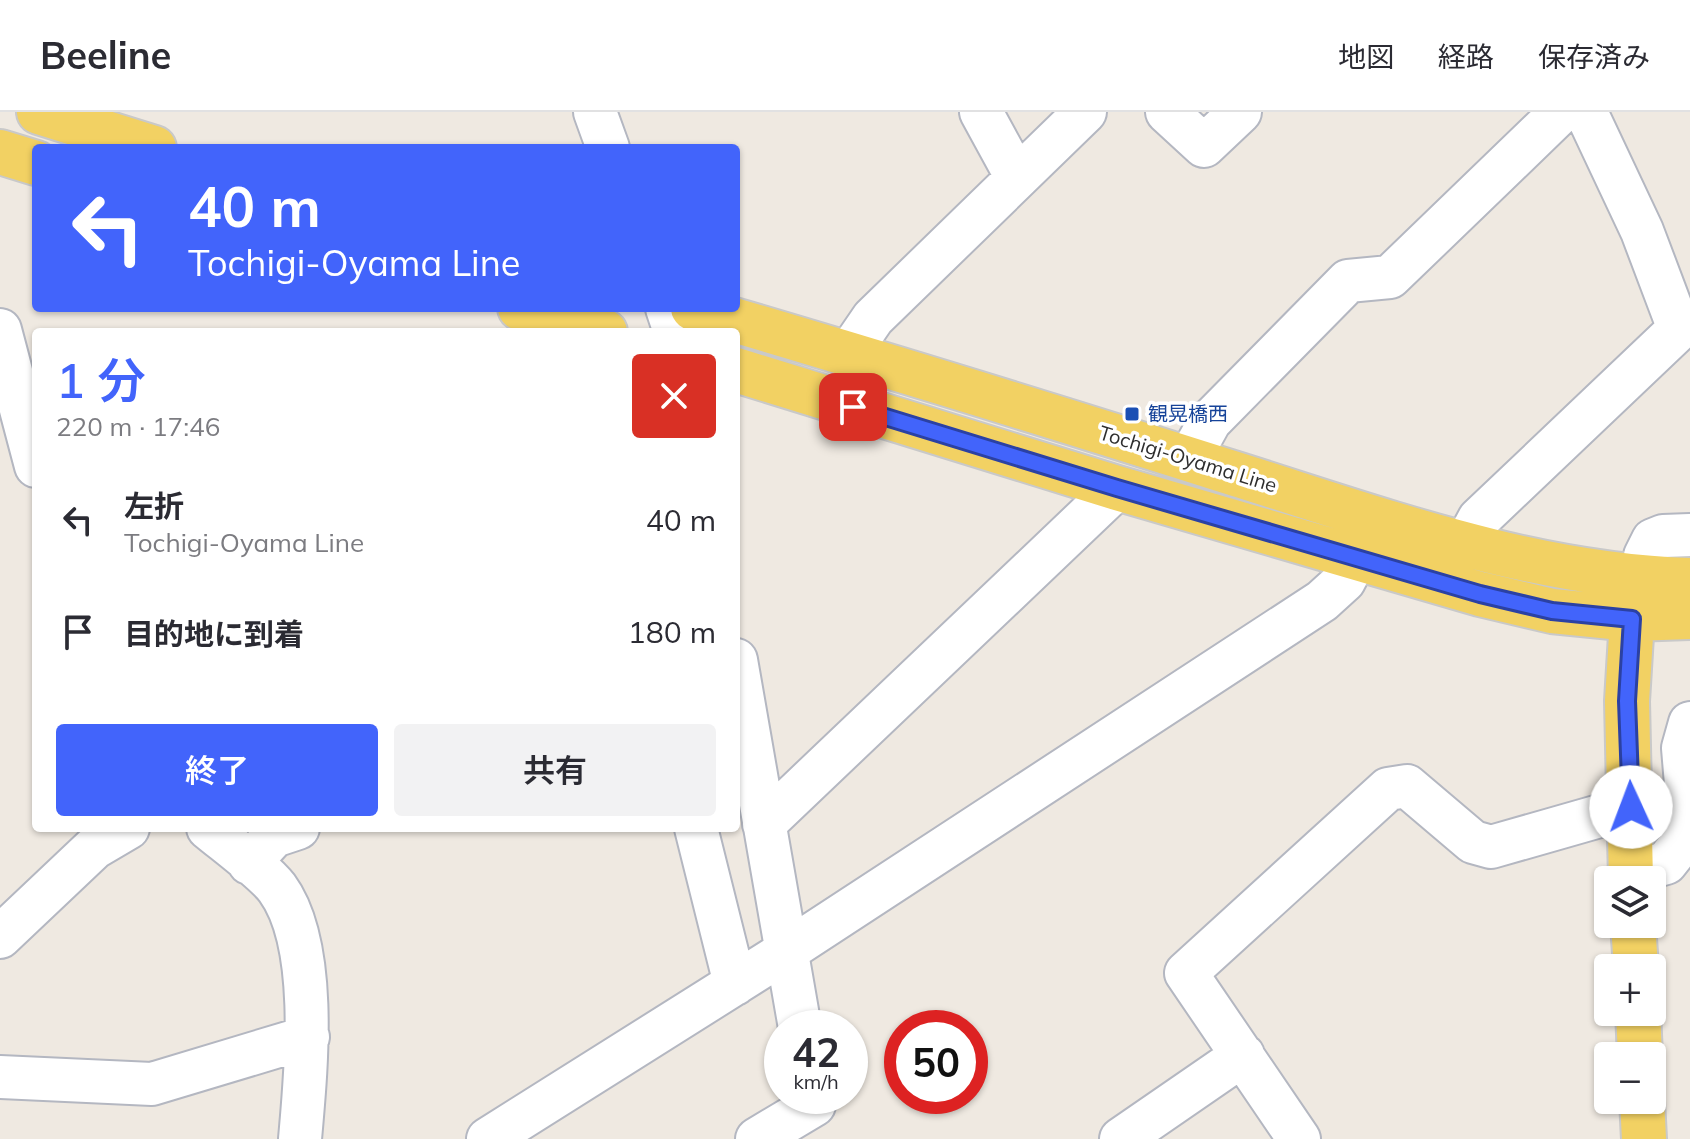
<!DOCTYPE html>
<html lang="ja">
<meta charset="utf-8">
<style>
:root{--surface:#fff;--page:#f2f2f3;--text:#2b2b33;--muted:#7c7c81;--line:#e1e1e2;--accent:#4264fb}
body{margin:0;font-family:Mulish,"Noto Sans JP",sans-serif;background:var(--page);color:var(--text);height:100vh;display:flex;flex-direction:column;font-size:30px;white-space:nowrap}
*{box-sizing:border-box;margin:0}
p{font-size:26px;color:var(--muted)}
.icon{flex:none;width:44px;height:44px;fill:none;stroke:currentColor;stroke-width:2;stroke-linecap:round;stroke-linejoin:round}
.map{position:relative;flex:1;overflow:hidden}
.sheet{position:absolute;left:32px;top:216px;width:708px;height:504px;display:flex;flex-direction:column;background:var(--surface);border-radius:8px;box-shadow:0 2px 6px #0004}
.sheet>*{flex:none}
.banner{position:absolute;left:32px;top:32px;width:708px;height:168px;border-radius:8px;box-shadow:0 2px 6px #0004;background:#4264fb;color:#fff;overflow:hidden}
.controls{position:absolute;left:1594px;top:754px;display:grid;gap:16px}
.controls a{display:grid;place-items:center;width:72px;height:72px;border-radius:8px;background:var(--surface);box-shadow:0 2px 6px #0004;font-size:40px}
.speed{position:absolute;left:764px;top:898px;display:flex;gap:16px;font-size:40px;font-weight:700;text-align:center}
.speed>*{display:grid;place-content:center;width:104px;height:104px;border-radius:50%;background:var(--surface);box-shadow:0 2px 6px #0004;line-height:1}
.speed small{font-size:20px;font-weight:400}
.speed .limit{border:12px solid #d22;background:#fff;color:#111}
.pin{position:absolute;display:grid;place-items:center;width:68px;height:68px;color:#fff;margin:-34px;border-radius:16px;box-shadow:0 4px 12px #0006}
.me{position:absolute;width:88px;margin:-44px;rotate:358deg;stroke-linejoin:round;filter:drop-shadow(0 0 6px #0008)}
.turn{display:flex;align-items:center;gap:28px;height:168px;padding:0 24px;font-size:36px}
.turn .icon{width:104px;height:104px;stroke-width:2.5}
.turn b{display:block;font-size:56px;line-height:68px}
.round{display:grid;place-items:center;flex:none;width:84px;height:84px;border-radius:8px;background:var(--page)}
.head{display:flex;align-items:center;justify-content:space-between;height:136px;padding:0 24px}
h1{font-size:48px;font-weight:600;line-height:60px;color:var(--accent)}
.button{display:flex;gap:16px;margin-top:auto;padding:16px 24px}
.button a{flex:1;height:92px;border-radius:8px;background:var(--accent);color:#fff;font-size:32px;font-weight:600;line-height:92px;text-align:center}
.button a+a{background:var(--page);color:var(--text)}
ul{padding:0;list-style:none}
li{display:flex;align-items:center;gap:24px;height:112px;padding:0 24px}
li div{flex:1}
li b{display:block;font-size:30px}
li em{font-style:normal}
header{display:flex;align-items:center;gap:48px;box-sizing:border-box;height:112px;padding:0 40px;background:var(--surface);border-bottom:2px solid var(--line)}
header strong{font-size:38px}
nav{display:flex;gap:44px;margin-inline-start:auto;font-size:28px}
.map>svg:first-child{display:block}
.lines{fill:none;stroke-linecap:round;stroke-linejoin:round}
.minor-casing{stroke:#b4b7c1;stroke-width:46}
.major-casing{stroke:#c9c9c9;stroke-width:48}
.minor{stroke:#fff;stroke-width:42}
.major{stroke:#f2d163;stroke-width:44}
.route-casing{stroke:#2b41a3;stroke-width:20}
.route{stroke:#4264fb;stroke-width:14}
.transit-dot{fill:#1a4fb4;stroke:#fff;stroke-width:3}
.labels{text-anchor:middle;stroke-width:7;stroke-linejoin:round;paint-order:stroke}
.transit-label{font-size:20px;fill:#164399;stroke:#fff;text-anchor:start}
.street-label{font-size:20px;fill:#2e2e2e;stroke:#fff}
</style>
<header>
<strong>Beeline</strong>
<nav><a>地図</a><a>経路</a><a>保存済み</a></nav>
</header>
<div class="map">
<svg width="1690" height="1027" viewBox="0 0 1690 1027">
<rect width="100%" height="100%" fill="#efe9e1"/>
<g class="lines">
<defs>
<path id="minor" d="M595,0l13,36
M981,0l36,66
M1167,0l37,34 36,-34
M667,196l8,24
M0,218l36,136
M849,241l24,-35 212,-206
M1189,347l21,-38 138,-140 42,-4 171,-165
M1465,433l14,-26 200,-190 -37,-98 -56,-119
M1641,467l4,-23 8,-16 10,-4 27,-1
M736,548l64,368
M764,712l353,-336
M208,716c18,15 56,43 69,60 42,57 29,183 23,251
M696,716l39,156
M249,751l25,-27 24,-8
M1631,761l35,-10 15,-19 8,-24 -6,-72 7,-25
M0,825l94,-89 34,-20
M0,965l152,7 156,-47
M488,1027l297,-187 537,-351 22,-20 12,-23
M757,1027l57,-34
M1121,1027l122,-84
M1299,1027l-113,-166 202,-184 19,-3 66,56 18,5 140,-40"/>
<path id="major" d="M39,0l115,36
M0,40l36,11
M520,196l85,24
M693,196c178,52 356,107 533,163 151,47 305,105 464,109
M736,258l381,118 363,106 72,17 80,8 58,-2
M1631,768l-4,-179 5,-82 6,-30
M1633,812l3,44
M1638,900l2,44
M1642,988l2,39"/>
</defs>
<use href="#minor" class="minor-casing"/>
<use href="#major" class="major-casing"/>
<use href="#minor" class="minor"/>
<use href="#major" class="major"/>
</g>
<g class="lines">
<defs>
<path id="route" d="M853,295l264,81 363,106 72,17 80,8 -5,82 4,106"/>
</defs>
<use href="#route" class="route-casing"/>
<use href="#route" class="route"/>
</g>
<rect class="transit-dot" x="1124" y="294" width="16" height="16" rx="4"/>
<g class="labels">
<g class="transit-label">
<text x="1148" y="309">観晃橋西</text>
</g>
<g class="street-label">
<text transform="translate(1188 347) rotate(17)" y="7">Tochigi-Oyama Line</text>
</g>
</g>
</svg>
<div class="controls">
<a><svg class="icon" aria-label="layers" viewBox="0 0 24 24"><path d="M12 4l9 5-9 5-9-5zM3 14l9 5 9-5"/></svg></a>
<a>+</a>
<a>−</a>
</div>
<div class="speed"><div>42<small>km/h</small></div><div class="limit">50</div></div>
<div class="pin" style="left:853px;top:295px;background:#d93025"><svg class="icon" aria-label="arrive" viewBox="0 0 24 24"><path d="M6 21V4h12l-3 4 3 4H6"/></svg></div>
<svg class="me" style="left:1631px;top:695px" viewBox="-20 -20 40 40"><circle r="19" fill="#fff"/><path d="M0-13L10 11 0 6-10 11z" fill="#4264fb"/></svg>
<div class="banner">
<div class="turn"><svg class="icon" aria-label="left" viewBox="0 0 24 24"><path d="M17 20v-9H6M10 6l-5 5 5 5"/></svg><div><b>40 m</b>Tochigi-Oyama Line</div></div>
</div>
<section class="sheet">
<div class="head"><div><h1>1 分</h1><p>220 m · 17:46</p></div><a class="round" style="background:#d93025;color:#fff"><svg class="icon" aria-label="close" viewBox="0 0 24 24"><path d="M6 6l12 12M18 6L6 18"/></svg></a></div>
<ul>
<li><svg class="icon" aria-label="left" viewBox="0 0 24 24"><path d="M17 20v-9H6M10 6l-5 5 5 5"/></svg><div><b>左折</b><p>Tochigi-Oyama Line</p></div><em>40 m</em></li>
<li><svg class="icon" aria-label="arrive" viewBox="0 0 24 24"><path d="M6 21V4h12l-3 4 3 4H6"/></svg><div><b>目的地に到着</b></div><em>180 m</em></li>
</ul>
<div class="button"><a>終了</a><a>共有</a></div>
</section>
</div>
